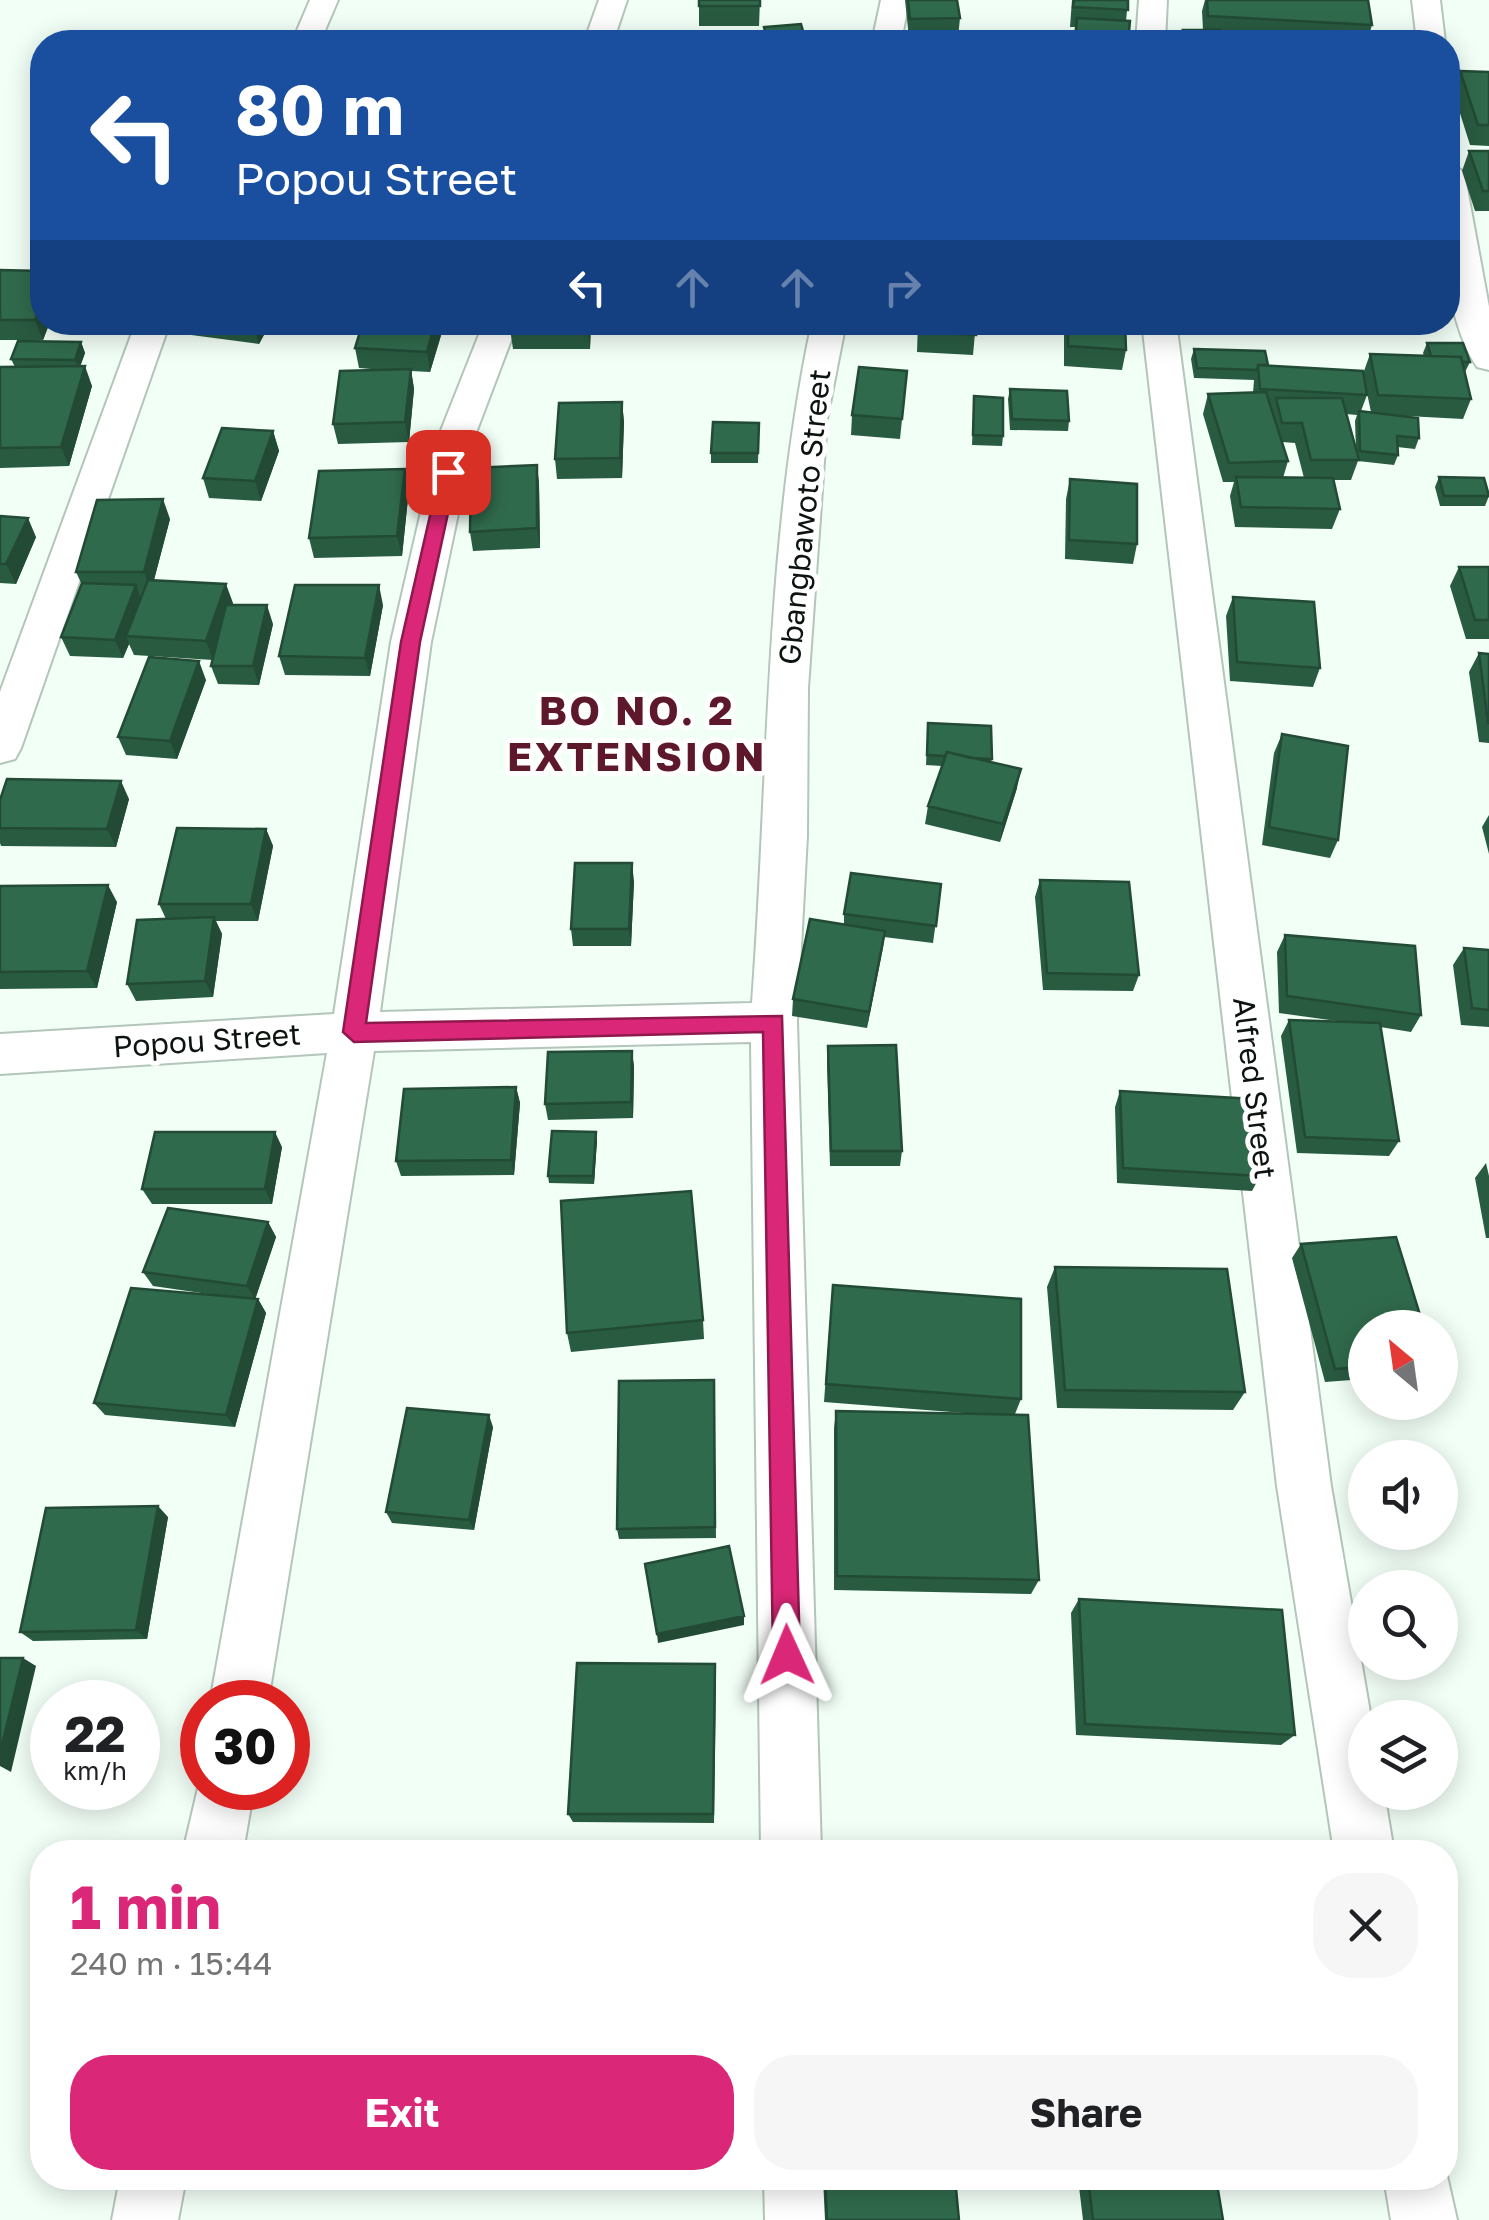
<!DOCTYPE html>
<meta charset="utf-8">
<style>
:root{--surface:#fff;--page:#f6f6f6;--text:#202124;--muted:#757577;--accent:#db2777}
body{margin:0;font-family:"Golos Text",sans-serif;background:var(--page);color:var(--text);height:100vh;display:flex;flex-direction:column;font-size:38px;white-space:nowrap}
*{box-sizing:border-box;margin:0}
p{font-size:32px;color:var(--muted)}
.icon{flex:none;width:55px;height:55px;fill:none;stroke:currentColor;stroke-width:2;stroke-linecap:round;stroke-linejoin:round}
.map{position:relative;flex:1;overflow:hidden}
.side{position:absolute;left:30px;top:1840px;width:1428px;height:350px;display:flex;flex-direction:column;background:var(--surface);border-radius:40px;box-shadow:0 5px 25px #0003}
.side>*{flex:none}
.guide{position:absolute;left:30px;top:30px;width:1430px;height:305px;border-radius:40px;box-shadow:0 5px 25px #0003;background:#1a4fa0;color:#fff;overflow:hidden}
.needle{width:65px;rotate:331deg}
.fabs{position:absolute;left:1348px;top:1310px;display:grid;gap:20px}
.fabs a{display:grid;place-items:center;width:110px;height:110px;border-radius:50%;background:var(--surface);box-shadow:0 5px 25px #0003;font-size:50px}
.speed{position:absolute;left:30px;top:1680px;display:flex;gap:20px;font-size:50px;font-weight:700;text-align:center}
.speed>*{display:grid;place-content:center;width:130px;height:130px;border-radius:50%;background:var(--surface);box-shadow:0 5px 25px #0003;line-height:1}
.speed small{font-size:25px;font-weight:400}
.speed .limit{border:15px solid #d22;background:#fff;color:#111}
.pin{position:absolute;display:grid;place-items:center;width:85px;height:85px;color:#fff;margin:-42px;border-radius:20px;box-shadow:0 5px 15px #0006}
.me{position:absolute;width:110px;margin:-55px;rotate:359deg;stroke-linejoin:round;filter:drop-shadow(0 0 8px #0008)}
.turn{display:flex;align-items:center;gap:35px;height:210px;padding:0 40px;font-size:45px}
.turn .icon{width:130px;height:130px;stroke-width:2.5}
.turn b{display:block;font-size:70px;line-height:85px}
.lanes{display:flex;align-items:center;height:95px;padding:0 40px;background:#0003;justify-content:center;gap:50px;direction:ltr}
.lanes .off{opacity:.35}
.round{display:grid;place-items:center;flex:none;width:105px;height:105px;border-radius:40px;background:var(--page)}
.head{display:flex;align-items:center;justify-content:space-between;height:170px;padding:0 40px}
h1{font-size:60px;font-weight:700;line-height:75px;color:var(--accent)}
.cta{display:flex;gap:20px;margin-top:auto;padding:20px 40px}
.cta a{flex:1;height:115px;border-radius:40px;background:var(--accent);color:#fff;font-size:40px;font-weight:700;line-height:115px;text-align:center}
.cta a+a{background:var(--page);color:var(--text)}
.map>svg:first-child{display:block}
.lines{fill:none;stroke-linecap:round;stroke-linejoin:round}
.minor-casing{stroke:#b2c6b9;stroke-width:4}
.minor{fill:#fff;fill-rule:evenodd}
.wall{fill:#295b41;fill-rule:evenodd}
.shaded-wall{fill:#224a35}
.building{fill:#306a4c;stroke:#224a35;stroke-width:2.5}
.route{fill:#db2777;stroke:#8e194d;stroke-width:2.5}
.labels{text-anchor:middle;stroke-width:10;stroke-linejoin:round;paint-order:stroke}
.street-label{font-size:30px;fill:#0d140f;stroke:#fff}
.district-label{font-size:40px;font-weight:bold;letter-spacing:2.5px;fill:#5d182b;stroke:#fff}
</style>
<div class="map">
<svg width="1489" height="2220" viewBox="0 0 1489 2220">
<rect width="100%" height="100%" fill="#f2fff7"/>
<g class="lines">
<defs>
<path id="minor" d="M310,0h28l-18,42h-28z
M599,0h28l-14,42h-29z
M881,0h28l-8,42h-29z
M1139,0h28l-2,42h-29z
M1412,0h28l5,42h-28z
M1448,162l16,10 25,135v63l-12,-3c-37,-56 -33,-142 -29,-205z
M136,322h34l-149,426 -6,11 -15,4v-71z
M484,322h34l-44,116 -43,204 -51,370 372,-9c17,-227 12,-457 60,-681h34l-19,97 -19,269 -1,148 -10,186 24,830h-60l-10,-810 -377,9 -106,651h-58l117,-649 -327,21v-40l334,-20 57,-372 47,-204z
M1142,322h34l155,1164 40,232h-6v74h19l10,60h-60l-57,-366z
M202,1771v17h52l-11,64h-60z
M1445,2167l12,53h-66l-7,-42h61z
M120,2178h66l-8,42h-66z
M764,2178h66l1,42h-66z"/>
</defs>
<use href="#minor" class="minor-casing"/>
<use href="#minor" class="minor"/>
</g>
<path class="wall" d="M699,0h61l-1,26h-60z
M905,0h52l3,18 -2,20h-49z
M1072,0h56l-2,21 2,21h-55l2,-15h-5z
M1205,0h163l4,25 -5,17 -70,-1 3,1h-42l1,-3 -36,-2 2,5h-43l1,-12h20l-1,-19z
M1460,71l29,1v74l-19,-1 -17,-54z
M1469,151h20v60h-14l-13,-40z
M0,270l42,52h8l-7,18h-43z
M173,322h98l-12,22 -83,-11z
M363,322h82l-15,50 -19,-1 3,18 -5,53 -71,2 -5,-20 50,-54 -24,-2 -4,-20z
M591,322l-1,27h-77l-3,-20z
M918,322h58l-3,33 -56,-3z
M1064,322h61l1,28 -4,20 -58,-4z
M81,342l4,11 -5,13 12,20 -23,80 -69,2v-100l15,-1 -4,-8z
M1427,343l43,19 -5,10 6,27 -8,20 -56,-3 12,22 -4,11 -18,-2 1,8 -4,10 -36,-4 -7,19h-18l7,29 -8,20 -97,-2 -5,-31 4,-14h-11l-20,-68 5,-20 45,-1 1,-13 -60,-2 -3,-19 3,-10 74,16 99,30 -6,16 10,1 -8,-38 7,-20 54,2 -1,-3zM1346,414l11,1 -2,6 1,29zM1282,442l13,1 9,35h-21l5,-17z
M907,371l-7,68 -49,-4 1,-20z
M1010,389l59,32 -1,10 -58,-1 -2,-31z
M974,396l29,40 -1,10 -30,-1z
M622,402l2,20 -2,56 -65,1 -2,-20z
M759,423l-1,40h-47v-10z
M273,431l6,20 -18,50 -52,-3 -6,-20z
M537,465l2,19 1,64 -67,3 -3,-19z
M405,469l4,20 -7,67 -88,2 -5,-20z
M1439,477l50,19 -4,10h-45l-5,-19z
M1070,479l67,65 -4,20 -68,-5 1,-60z
M0,516l36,21 -20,47 -16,-1z
M170,519l-16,61 79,23 -1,2 41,19 -14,61 -41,-1 -7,-18 2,-6 -79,-5 -5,-11 -6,14 -53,-2 -9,-19 21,-52 -6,-13z
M1459,567h30v72h-23l-16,-53z
M1233,597l87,71 -7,19 -83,-6 -4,-65z
M383,605l-13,71 -85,-1 -6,-19z
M1479,653l10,1v89l-10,-1 -10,-70z
M206,680l-29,79 -51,-4 -8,-18z
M928,723l64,36 -1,3 26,26 -17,54 -75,-18 3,-18 14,-40 -16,-1z
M1282,734l56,106 -8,18 -68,-13 12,-92z
M129,799l-13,48 -115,-1 -1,-3v-15z
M1489,815v39l-7,-27z
M266,829l7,17 -15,75h-42l6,13 -9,63 -77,4 -9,-17 39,-65 -7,-15z
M1040,880l99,95 -6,16 -90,-1 -8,-93z
M634,881l-3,65h-58l-2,-17z
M941,884l-8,59 -49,-6 -17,91 -75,-12 1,-17 51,-75v-10z
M0,886l117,16 -20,86 -97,1z
M1285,935l136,80 -10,17 -31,-5 19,114 -10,15 -92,-3 -16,-117 8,-16 55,2 -65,-9 -2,-61z
M1464,948l25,2v77l-28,-2 -8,-60z
M828,1046l74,105 -2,15h-70l-3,-104z
M632,1051l2,16 -1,51 -85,2 -3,-16z
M516,1087l4,16 -6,72 -113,1 -5,-15z
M1120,1091l140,85 -8,15 -135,-8 -2,-76z
M597,1140l-3,44 -45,-1 -1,-7z
M282,1147l-10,57h-120l-10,-15z
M1486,1163l3,13v62h-3l-11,-60z
M268,1222l8,15 -21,62h3l8,14 -31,114 -130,-12 -11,-12 135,-106 -76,-11 -10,-14z
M1301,1244l64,84v51l-40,3 -33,-124z
M1055,1267l190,125 -12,18 -176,-2 -10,-121z
M831,1305l190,94 -6,15 24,166 -8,14 -197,-4v-162l2,-17 141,3 -153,-12z
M703,1320l1,19 -133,13 -4,-19z
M714,1380l2,158 -97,1 -2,-10z
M493,1427l-19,103 -82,-7 -6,-11z
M168,1517l-21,122 -114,2 -13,-9z
M1079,1599l216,136 -14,10 -205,-10 -5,-122z
M716,1676l-2,147 -141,-1 -5,-8z
M823,2178h132l4,42h-134z
M1078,2178h138l7,42h-140z"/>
<path class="shaded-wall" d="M42,303v19h8l-7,18 -8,-20z
M254,322h17l-12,22 -6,-20z
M435,322h10l-15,50 -3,-20z
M588,322h3l-1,27 -2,-20z
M81,342l4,11 -6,17 -4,-10z
M85,366l7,20 -23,80 -8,-19z
M411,369l3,20 -5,53 -4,-20z
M622,402l2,20 -2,56 -2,-20z
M273,431l6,20 -18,50 -6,-20z
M537,465l2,19 1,64 -3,-20z
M405,469l4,20 -7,67 -5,-20z
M163,499l7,20 -19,72 -7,-19z
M28,518l8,19 -20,47 -10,-20z
M226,584l7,19 -20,57 -7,-19z
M136,585l7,20 -17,31 3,8 -6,14 -8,-18z
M379,585l4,20 -13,71 -5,-18z
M267,605l6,19 -14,61 -6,-19z
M199,661l7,19 -29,79 -7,-18z
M1021,769l-4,19 -17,54 3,-18z
M121,781l8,18 -13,48 -9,-18z
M266,829l7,17 -15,75 -7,-17z
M632,863l2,18 -3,65 -2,-17z
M108,885l9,17 -20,86 -10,-17z
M214,917l8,17 -9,63 -8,-16z
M885,931l-2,17 -16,80 2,-16z
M632,1051l2,16 -1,51 -2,-16z
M516,1087l4,16 -6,72 -3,-15z
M275,1132l7,15 -10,57 -7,-15z
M596,1132l1,8 -3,44 -1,-8z
M268,1222l8,15 -21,63 -8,-14z
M258,1299l8,14 -31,114 -9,-12z
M489,1415l4,12 -19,103 -5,-10z
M158,1506l10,11 -21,122 -11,-9z
M744,1616v9l-86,18 -1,-9z
M23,1658l13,8 -25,106 -11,-6v-13z"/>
<path class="building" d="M699,0h61v6h-61z
M908,0h49l3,18 -50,1z
M1074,0h54v10l-55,-3z
M1207,0h161l4,25 -164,-9z
M1077,18l53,3 -2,21h-53z
M801,24l5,18h-38l-4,-15z
M1183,30h38l4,12h-38z
M1259,39l41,2v1h-41z
M1460,71l29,1v53h-11z
M1469,151h20v40h-6z
M0,270l42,1v32l-7,17h-35z
M363,322h72l-8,30 -72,-4z
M511,322h77v7h-78z
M919,322h57v13l-57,-3z
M1068,322h57l1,28 -58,-4z
M18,341l63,1 -6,18 -64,-1z
M1427,343h36l7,19h-8l-1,-5 -30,-1z
M1194,349l71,2 3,14h-10l-1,5 -60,-2z
M1370,354l91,3 10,42 -93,-4z
M1258,365l105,6 4,24 -107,-6z
M85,366l-24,81 -61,1v-81z
M859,367l48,4 -5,48 -50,-4z
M411,369l-6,53 -72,2 7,-53z
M1010,389l57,2 2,30 -57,-2z
M1266,392l22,69 -59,2 -21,-69z
M974,396l29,2v38l-30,-1z
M1276,398h66l17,62h-48l-9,-37h-20z
M622,402l-2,56 -65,1 4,-56z
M1359,411l59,7 1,20 -22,-2 1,19 -38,-4z
M713,422l46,1 -1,30h-47z
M222,428l51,3 -18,50 -52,-3z
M537,465v63l-67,4 1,-64z
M405,469l-8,67 -88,2 10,-67z
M1236,477l97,1 7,31 -99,-2z
M1439,477l45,1 5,18h-45z
M1070,479l67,5v60l-68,-4z
M163,499l-19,73h-68l21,-72z
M0,516l28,2 -22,46h-6z
M1459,567h30v53h-14z
M148,580l78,4 -20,57 -80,-5z
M82,583l54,2 -21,55 -54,-3z
M295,585h84l-14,73 -86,-2z
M1233,597l81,5 6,66 -83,-6z
M226,605h41l-14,61h-42z
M1479,653l10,1v69h-1z
M149,657l50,4 -29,80 -52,-4z
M928,723l63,3 1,33 -21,-1 -24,-6 -2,4 -18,-1z
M1282,734l66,12 -10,94 -69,-13z
M947,752l74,17 -18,55 -75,-18z
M7,779l114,2 -14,48 -107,-1v-28z
M177,828l89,1 -15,75h-92z
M575,863h57l-3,66h-58z
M851,873l90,11 -5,42 -92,-12z
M1040,880l89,2 10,93 -92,-2z
M108,885l-21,86 -87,1v-86z
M214,917l-9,64 -78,3 10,-64z
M810,919l75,12 -16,81 -76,-13z
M1285,935l130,11 6,69 -134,-19z
M1464,948l25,2v60l-17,-2z
M1289,1020l91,3 19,118 -94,-4z
M896,1045l6,106h-71l-3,-105z
M632,1051l-1,51 -86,2 3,-52z
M516,1087l-5,73 -115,1 8,-72z
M1120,1091l133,8 7,77 -137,-8z
M552,1131l44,1 -3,44h-45z
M155,1132h120l-10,57h-123z
M691,1191l12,129 -136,13 -6,-132z
M168,1208l100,14 -21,64 -104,-14z
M1396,1237l28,91h-59v39l-30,2 -34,-125z
M1055,1267l172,2 18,123 -180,-2z
M833,1285l188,14v100l-195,-15z
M131,1288l127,11 -32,116 -132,-12z
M714,1380l1,147 -98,2 2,-148z
M407,1408l82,7 -20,105 -83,-8z
M836,1411l192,4 11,165 -202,-4z
M158,1506l-22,124 -116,2 26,-124z
M729,1546l15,70 -87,18 -12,-70z
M1079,1599l203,11 13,125 -210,-11z
M0,1658h23l-23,95z
M577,1663l138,1 -2,150h-145z
M1283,1842l3,10h-137v-2z
M825,2178h130l4,42h-132z
M1088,2178h128l7,42h-130z"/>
<path class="route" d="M448,466l9,6 -37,170 -54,381 416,-7 18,639 -4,9 -9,4 -10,-4 -4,-9 -10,-623 -409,10 -11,-10 58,-390 39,-170z"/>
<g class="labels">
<g class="street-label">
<text transform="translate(805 517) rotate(-84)" y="10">Gbangbawoto Street</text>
<text transform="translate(207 1041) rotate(-4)" y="10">Popou Street</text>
<text transform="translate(1254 1088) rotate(83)" y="10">Alfred Street</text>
</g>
<g class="district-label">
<text x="637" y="725">BO NO. 2<tspan x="637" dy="46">EXTENSION</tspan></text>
</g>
</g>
</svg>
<div class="fabs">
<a><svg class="needle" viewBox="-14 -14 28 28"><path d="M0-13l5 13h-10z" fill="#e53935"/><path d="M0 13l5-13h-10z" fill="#757577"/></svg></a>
<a><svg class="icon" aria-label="sound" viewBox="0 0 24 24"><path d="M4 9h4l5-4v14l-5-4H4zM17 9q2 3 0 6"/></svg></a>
<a><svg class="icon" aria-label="search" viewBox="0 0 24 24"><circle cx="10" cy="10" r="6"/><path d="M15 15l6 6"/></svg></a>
<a><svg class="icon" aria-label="layers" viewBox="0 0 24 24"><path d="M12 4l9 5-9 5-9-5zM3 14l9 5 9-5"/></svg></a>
</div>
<div class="speed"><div>22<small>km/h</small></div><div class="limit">30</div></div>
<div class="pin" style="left:448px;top:472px;background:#d93025"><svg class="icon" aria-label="arrive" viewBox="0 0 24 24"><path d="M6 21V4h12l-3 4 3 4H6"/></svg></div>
<svg class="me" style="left:787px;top:1655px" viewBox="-20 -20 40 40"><path d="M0-17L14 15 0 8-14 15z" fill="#db2777" stroke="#fff" stroke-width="4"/></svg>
<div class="guide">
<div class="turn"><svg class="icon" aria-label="left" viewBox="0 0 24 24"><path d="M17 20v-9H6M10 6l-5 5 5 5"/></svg><div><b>80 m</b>Popou Street</div></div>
<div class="lanes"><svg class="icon" aria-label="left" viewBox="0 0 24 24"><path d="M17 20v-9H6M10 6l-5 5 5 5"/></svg><svg class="icon off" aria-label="ahead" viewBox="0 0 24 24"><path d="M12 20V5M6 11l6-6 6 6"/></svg><svg class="icon off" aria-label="ahead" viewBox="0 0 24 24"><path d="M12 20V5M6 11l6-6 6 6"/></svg><svg class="icon off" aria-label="right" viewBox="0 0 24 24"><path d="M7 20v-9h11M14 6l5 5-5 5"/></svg></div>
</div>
<section class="side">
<div class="head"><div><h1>1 min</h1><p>240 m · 15:44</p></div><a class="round"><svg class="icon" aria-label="close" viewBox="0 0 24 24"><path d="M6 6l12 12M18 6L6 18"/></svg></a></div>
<div class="cta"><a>Exit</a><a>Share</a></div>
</section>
</div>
